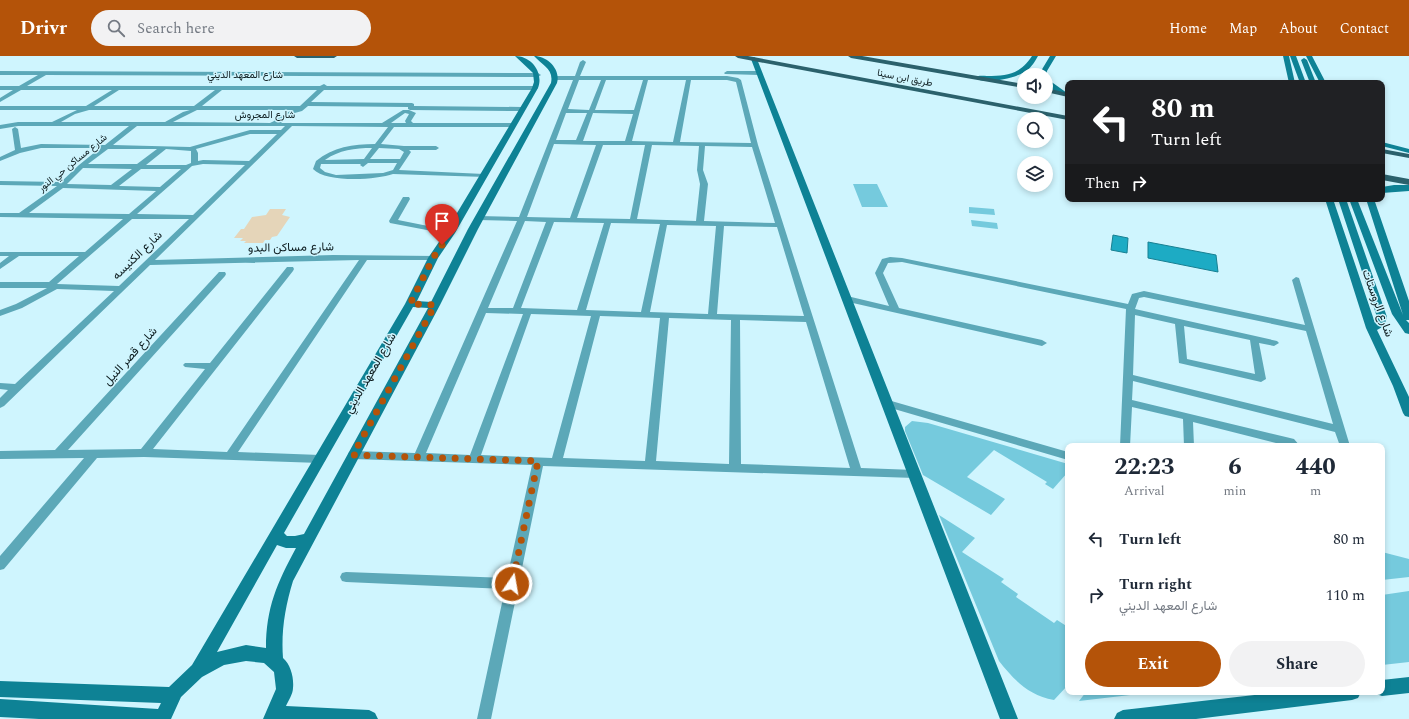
<!DOCTYPE html>
<meta charset="utf-8">
<style>
:root{--surface:#fff;--page:#f2f2f3;--text:#1f2937;--muted:#747a83;--accent:#b45309}
body{margin:0;font-family:Spectral,Vazirmatn,serif;background:var(--page);color:var(--text);height:100vh;display:flex;flex-direction:column;font-size:15px;white-space:nowrap}
*{box-sizing:border-box;margin:0}
p{font-size:13px;color:var(--muted)}
.icon{flex:none;width:22px;height:22px;fill:none;stroke:currentColor;stroke-width:2;stroke-linecap:round;stroke-linejoin:round}
.map{position:relative;flex:1;overflow:hidden}
.details{position:absolute;left:1065px;top:387px;width:320px;height:252px;display:flex;flex-direction:column;background:var(--surface);border-radius:8px;box-shadow:0 2px 6px #0003}
.details>*{flex:none}
.guide{position:absolute;left:1065px;top:24px;width:320px;height:122px;border-radius:8px;box-shadow:0 2px 6px #0003;background:#202124;color:#fff;overflow:hidden}
.buttons{position:absolute;left:1017px;top:12px;display:grid;gap:8px}
.buttons a{display:grid;place-items:center;width:36px;height:36px;border-radius:50%;background:var(--surface);box-shadow:0 2px 6px #0003;font-size:20px}
.pin{position:absolute;display:grid;place-items:center;width:34px;height:34px;color:#fff;margin:-41px -17px;border-radius:50% 50% 50% 0;rotate:-45deg;box-shadow:0 0 4px #0007}
.pin .icon{rotate:45deg}
.me{position:absolute;width:44px;margin:-22px;rotate:12deg;stroke-linejoin:round;filter:drop-shadow(0 0 3px #0008)}
.turn{display:flex;align-items:center;gap:14px;height:84px;padding:0 20px;font-size:18px}
.turn .icon{width:52px;height:52px;stroke-width:2.5}
.turn b{display:block;font-size:28px;line-height:34px}
.then{display:flex;align-items:center;height:38px;padding:0 20px;background:#0003;gap:8px;font-size:15px}
.eta{display:flex;justify-content:space-evenly;align-items:center;height:68px;text-align:center}
.eta b{font-size:24px;font-weight:700;line-height:28px}
.action{display:flex;gap:8px;margin-top:auto;padding:8px 20px}
.action a{flex:1;height:46px;border-radius:24px;background:var(--accent);color:#fff;font-size:16px;font-weight:700;line-height:46px;text-align:center}
.action a+a{background:var(--page);color:var(--text)}
ul{padding:0;list-style:none}
li{display:flex;align-items:center;gap:12px;height:56px;padding:0 20px}
li div{flex:1}
li b{display:block;font-size:15px}
li em{font-style:normal}
header{display:flex;align-items:center;gap:24px;box-sizing:border-box;height:56px;padding:0 20px;background:var(--accent);color:#fff}
header strong{font-size:19px}
nav{display:flex;gap:22px;margin-inline-start:auto;font-size:14px}
.search{width:280px;height:36px;background:var(--page);display:flex;align-items:center;gap:10px;box-sizing:border-box;padding:0 14px;border-radius:22px;color:var(--muted);font-size:15px}
.map>svg:first-child{display:block}
.green{fill:#75cadd}
.water{fill:#1dabc4;stroke:#188092}
.building{fill:#e5d5b9}
.lines{fill:none;stroke-linecap:round;stroke-linejoin:round}
.street{fill:#5ca8b8;fill-rule:evenodd}
.secondary{fill:#0e8295;fill-rule:evenodd}
.primary{fill:#2b616c;fill-rule:evenodd}
.route{stroke:#b45309;stroke-width:7;stroke-dasharray:0 12.6}
.labels{text-anchor:middle;stroke-width:3;stroke-linejoin:round;paint-order:stroke}
.far-street-label{font-size:10px;fill:#0c1b1e;stroke:#cff5fe}
.street-label{font-size:12px;fill:#0c1b1e;stroke:#cff5fe}
</style>
<header>
<strong>Drivr</strong>
<div class="search"><svg class="icon" aria-label="search" viewBox="0 0 24 24"><circle cx="10" cy="10" r="6"/><path d="M15 15l6 6"/></svg>Search here</div>
<nav><a>Home</a><a>Map</a><a>About</a><a>Contact</a></nav>
</header>
<div class="map">
<svg width="1409" height="663" viewBox="0 0 1409 663">
<rect width="100%" height="100%" fill="#cff5fe"/>
<path class="green" d="M853,128h24l11,23h-26z
M969,151l25,2 1,6 -26,-2z
M971,164l26,3 1,6 -26,-3z
M912,365l16,2 140,41v8l-15,17 -8,-5 2,-2 -53,-32 -27,27 38,22 -14,16 -68,-40 -18,-44v-4z
M939,459l36,23 -13,14 42,27 -3,3 17,12 -2,3 38,26 3,-3 11,7v58l-14,15c-26,-5 -39,-19 -55,-39z
M1382,496l27,7v18l-27,3z
M1409,535v71l-27,3v-70z
M1086,636h70l-77,9z"/>
<path class="water" d="M1113,179l15,3 -1,15 -16,-3z
M1148,186l68,13 2,17 -70,-14z"/>
<path class="building" d="M270,153h16l-4,6 8,2 -13,19 -5,1 -2,3h-5l-2,3h-19l2,-2h-6l3,-3h-9l7,-9h3l8,-12 14,-2z"/>
<g class="lines">
<path class="street" d="M583,4l3,2 -6,14h147l11,2 3,2 17,65 103,323 54,2 4,1 2,3 -2,3 -4,1 -372,-12 -52,253h-14l28,-130 -159,-7 -4,-1 -2,-4 2,-4 4,-1 161,6 25,-113 -179,-6 -4,-1 -1,-3 1,-3 4,-1 62,2 102,-232 -38,-1 -4,-2 4,-2 40,1 54,-137h-18l-3,-2 3,-2h20l5,-14zM579,24h22l-12,30 -21,-1zM606,24h37l-9,30h-39zM648,24h38l-13,62 -41,-1zM691,24h36l9,2 15,61 -71,-1zM566,57h21l-11,27h-20zM593,57l40,1 -8,27h-42zM554,88l42,1 -26,73 -43,-1zM603,89h42l-15,74 -53,-1zM652,89l47,1 -2,24 3,14 -4,37 -59,-2zM705,90l47,1 23,76 -71,-2 4,-37 -5,-14zM525,165l21,1 -33,86h-25zM554,166l50,1 -27,87 -56,-2zM611,167l49,1 -19,88 -55,-2zM667,169l49,1 -8,88 -58,-2zM724,170l53,1 27,89 -87,-2zM486,257l37,1 -53,141 -44,-2zM531,258l60,2 -39,142 -71,-3zM600,260l60,2 -15,143 -82,-3zM669,262l62,2 -2,144 -73,-3zM740,264l66,2 44,146 -109,-4z
M0,15l538,2 3,2 -3,2 -492,-2 -19,11h293l4,-2 3,2h208l3,2 -3,2h-211l-13,12 101,1 2,1v2l108,1 3,2 -3,2 -112,-1 -2,-1v-2l-100,-1 -6,5 -11,3 -10,9h101l21,-13h6l7,3 -5,8 2,2h99l3,2 -3,2h-118l-13,17 23,2h32l3,2 -3,2h-27l2,2 -12,18 85,4 3,2 -1,1 -93,-3c-17,6 -67,9 -80,-5l3,-8c17,-14 37,-17 59,-17l13,-17 -96,-1 -137,134 178,-5 103,1 1,2 -4,2h-66l-129,192 82,3 4,1 2,3 -2,3 -4,1 -176,-6 -47,1 -93,111 -4,1v-14l84,-98 -84,1v-8l55,-1 164,-178h6l1,2 -1,2 -157,174 73,-1 64,-80 -20,-2 -2,-2 2,-2h25l77,-96h6l1,2 -1,2 -140,178 74,3 132,-192 -209,5 -146,141 -4,2v-10l8,-8 -8,-1v-6l15,1 99,-93 -57,-2 -35,19 -22,8v-6l16,-6 31,-16h-47v-6h49l30,-26h-60l-19,13v-6l9,-7h-9v-4h85l38,-33 -123,-2v-4h19l38,-27 -57,-1v-4l61,1 18,-17 21,-17h-59l-21,5 -20,8v-4l15,-7 -3,-21 3,-2 3,2 3,19 20,-4 64,1 24,-19h-111l-18,3v-4l18,-3h34l25,-12h-77v-4h86l26,-16h-91l-21,12v-4l13,-8h-13v-4h19l19,-11h-38zM119,34h96l-21,16h-100zM222,34h95l-17,16h-98zM89,54h101l-7,2 -18,10h-104l14,-8zM197,54h97c-9,2 -15,9 -24,13l-97,-1zM405,57l4,1 -4,7 1,2h-15zM137,70h148l-4,4h-31l-60,17 -77,-2zM250,78h27l-28,27 -46,-1 -5,1v-8l-2,-4zM372,92l-8,11 -39,1c14,-10 30,-12 47,-12zM379,92l20,1 5,3 -4,7h-30zM108,93h49l-20,15h-49zM166,93l25,2v12l-5,2h-40zM368,107h29l-4,7 -10,3 -47,2 -11,-3 -5,-4 1,-4h40l-1,1 3,2zM203,108l42,1 -52,50 -56,-1 55,-48zM83,112l49,1 -21,16 -44,-1zM141,113h40l-21,18 -41,-1zM63,132l93,3 -27,23 -100,-1zM132,163h57l-70,67 -62,-2z
M727,15h32l3,2 -3,2 -34,-1 -1,-1z
M403,141h6l1,2 -12,21 55,11v4l-63,-12 -1,-2z
M890,201l12,1 226,46 4,-10 12,-3 161,34 -13,-45 4,-3 3,1 51,168h-10l-5,-14 -202,-51 -1,19 158,38 4,1 6,7h-12l-95,-24 1,24h-10l-1,-27 -51,-12 -2,39h-10l6,-137 -224,-47 -14,1 -5,10 16,35 143,32 5,3 -5,3 -198,-45 -1,-2 1,-2 3,-1 42,10 -14,-33 7,-14zM1144,241l162,34 27,93 -200,-49 2,-60 40,9 4,39 82,19 5,-3 -7,-36 15,3 5,-3 -2,-2 -142,-32 4,-11zM1184,270l66,14 5,34 -68,-15z
M888,344l180,52v8l-184,-54 -1,-2z"/>
<path class="secondary" d="M515,0c16,0 29,16 23,32l-83,145 -17,25 -21,43 14,1 37,-73 83,-146c3,-14 -9,-18 -17,-27 13,0 27,13 23,27l-79,146 -38,76 -147,276c-8,26 -12,51 -10,77 8,7 11,20 10,30 0,6 -5,13 -7,18l83,4 6,3 3,6h-115l13,-30 -2,-17 -10,-9 -18,-2 -22,4 -22,12 -21,20 -10,22h-132l-39,-2v-18l158,10 3,-6 -161,-6v-16l169,6 23,-22 213,-361 23,-46 17,-25 87,-145 2,-6 -1,-9zM413,251l15,1 -124,226 -9,2h-8l-3,-3zM277,489l9,3h10c-19,35 -30,60 -30,100l-20,-3 -29,7z
M1032,0h6c-3,5 -6,11 -12,15 -9,7 -42,14 -51,7 3,-3 7,-2 12,-2 21,0 33,-2 45,-20z
M1050,0h6l-9,15 -1,5v-1h-5v-4z
M1283,0h6l6,27h-6z
M1290,0h6l10,27h-6z
M1306,0h6l14,27h-6z
M754,1l3,2 261,660h-18l-249,-660z
M1304,2l3,2 9,23h-6l-9,-23z
M1046,22l21,15v2c-7,1 -16,-6 -21,-11z
M1382,86l27,7v4l-27,-7z
M1394,129h15v6l-27,2v-6z
M1325,143h8l42,124 2,-6 -39,-118h8l41,118 -3,9 -7,4 32,67v20l-4,-1 -2,-3 -10,-27 -27,-58z
M1349,143h8l46,116 -37,-116h8l35,102v19h-3l3,3v11l-4,-1 -13,-19z
M1409,621v16l-27,3 -6,-2 -1,-2h7v-12z
M1280,636h81l-3,6 -6,2 -156,19h-82l3,-6 6,-3z"/>
<path class="primary" d="M294,0h43l-3,2h-37z
M735,0h13l320,60v4l-330,-62z
M848,0h14l162,28v4l-173,-30z
M1046,32l22,5v4l-22,-5z
M1382,93l27,5v4l-27,-5z
M1382,118l27,5v6l-27,-5z"/>
</g>
<g class="lines">
<path class="route" d="M442,189l-9,13 -23,46 25,1 -82,150 185,6 -26,123"/>
</g>
<g class="labels">
<g class="far-street-label">
<text x="245" y="22">شارع المعهد الديني</text>
<text transform="translate(905 21) rotate(11)" y="4">طريق ابن سينا</text>
<text x="265" y="62">شارع المجروش</text>
<text transform="translate(72 106) rotate(-39)" y="4">شارع مساكن حي النور</text>
</g>
<g class="street-label">
<text transform="translate(291 191) rotate(-1)" y="4">شارع مساكن البدو</text>
<text transform="translate(137 199) rotate(-44)" y="4">شارع الكنيسه</text>
<text transform="translate(1378 247) rotate(70)" y="4">شارع الروستات</text>
<text transform="translate(130 300) rotate(-48)" y="4">شارع قصر النيل</text>
<text transform="translate(370 317) rotate(-60)" y="4">شارع المعهد الديني</text>
</g>
</g>
</svg>
<div class="buttons">
<a><svg class="icon" aria-label="sound" viewBox="0 0 24 24"><path d="M4 9h4l5-4v14l-5-4H4zM17 9q2 3 0 6"/></svg></a>
<a><svg class="icon" aria-label="search" viewBox="0 0 24 24"><circle cx="10" cy="10" r="6"/><path d="M15 15l6 6"/></svg></a>
<a><svg class="icon" aria-label="layers" viewBox="0 0 24 24"><path d="M12 4l9 5-9 5-9-5zM3 14l9 5 9-5"/></svg></a>
</div>
<div class="pin" style="left:442px;top:189px;background:#d93025"><svg class="icon" aria-label="arrive" viewBox="0 0 24 24"><path d="M6 21V4h12l-3 4 3 4H6"/></svg></div>
<svg class="me" style="left:512px;top:528px" viewBox="-20 -20 40 40"><circle r="17" fill="#b45309" stroke="#fff" stroke-width="3"/><path d="M0-11L8 9 0 5-8 9z" fill="#fff"/></svg>
<div class="guide">
<div class="turn"><svg class="icon" aria-label="left" viewBox="0 0 24 24"><path d="M17 20v-9H6M10 6l-5 5 5 5"/></svg><div><b>80 m</b>Turn left</div></div>
<div class="then">Then<svg class="icon" aria-label="right" viewBox="0 0 24 24"><path d="M7 20v-9h11M14 6l5 5-5 5"/></svg></div>
</div>
<section class="details">
<div class="eta">
<div><b>22:23</b><p>Arrival</p></div>
<div><b>6</b><p>min</p></div>
<div><b>440</b><p>m</p></div>
</div>
<ul>
<li><svg class="icon" aria-label="left" viewBox="0 0 24 24"><path d="M17 20v-9H6M10 6l-5 5 5 5"/></svg><div><b>Turn left</b></div><em>80 m</em></li>
<li><svg class="icon" aria-label="right" viewBox="0 0 24 24"><path d="M7 20v-9h11M14 6l5 5-5 5"/></svg><div><b>Turn right</b><p>شارع المعهد الديني</p></div><em>110 m</em></li>
</ul>
<div class="action"><a>Exit</a><a>Share</a></div>
</section>
</div>
